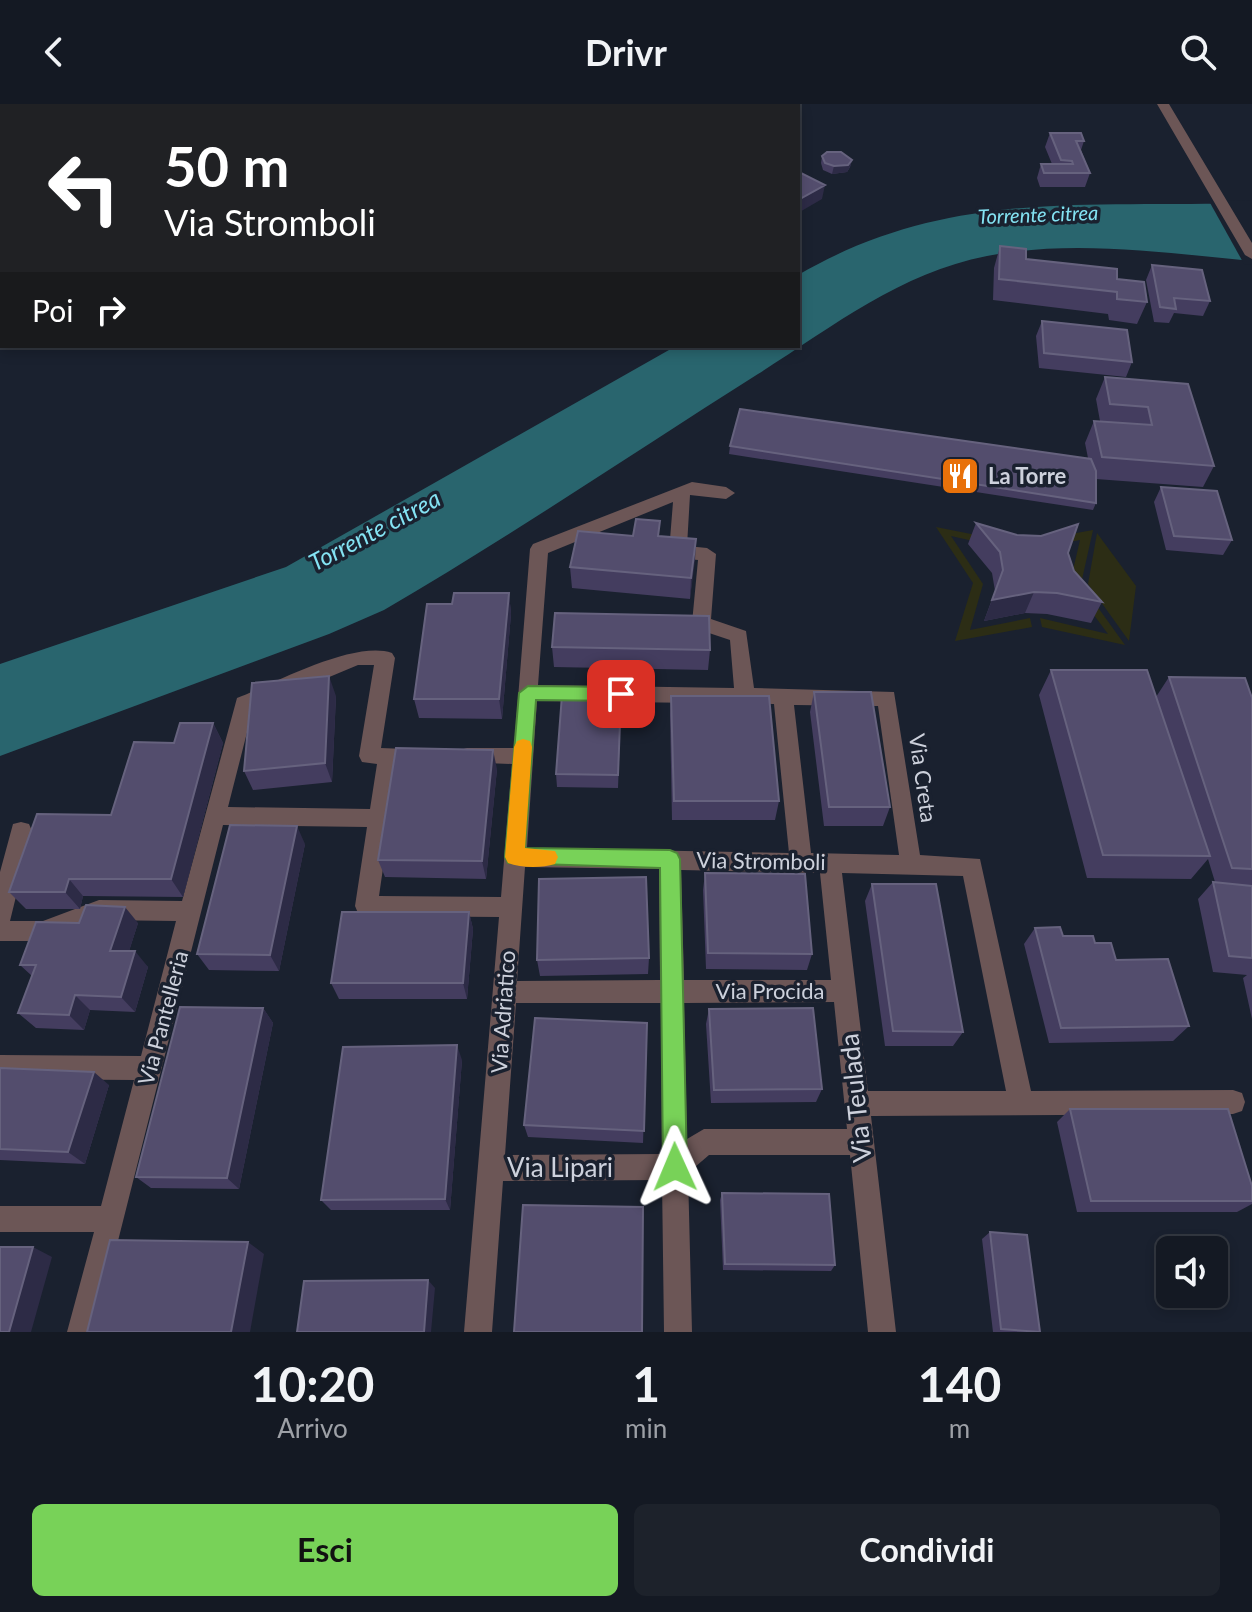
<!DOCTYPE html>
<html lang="it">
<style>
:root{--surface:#141923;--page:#1d222b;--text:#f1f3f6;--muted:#9da0a6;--line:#333841;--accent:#78d258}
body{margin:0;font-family:Lato,sans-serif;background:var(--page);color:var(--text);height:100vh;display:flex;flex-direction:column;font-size:30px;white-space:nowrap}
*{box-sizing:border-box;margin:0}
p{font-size:26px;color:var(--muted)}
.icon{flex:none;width:44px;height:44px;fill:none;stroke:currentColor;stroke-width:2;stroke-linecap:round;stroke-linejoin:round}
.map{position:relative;height:1228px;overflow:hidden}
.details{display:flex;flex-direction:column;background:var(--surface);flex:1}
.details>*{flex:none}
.banner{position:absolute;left:0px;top:0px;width:800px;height:244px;box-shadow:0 4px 12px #0003,0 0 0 2px var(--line);background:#202124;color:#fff;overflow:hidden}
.fabs{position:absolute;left:1156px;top:1132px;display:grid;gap:16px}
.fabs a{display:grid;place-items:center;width:72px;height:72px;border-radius:12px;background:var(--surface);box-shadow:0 4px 12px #0003,0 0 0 2px var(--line);font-size:40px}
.pin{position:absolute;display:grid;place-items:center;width:68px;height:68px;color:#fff;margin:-34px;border-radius:16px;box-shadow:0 4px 12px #0006}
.me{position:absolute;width:88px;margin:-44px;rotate:359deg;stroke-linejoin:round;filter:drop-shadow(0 0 6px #0008)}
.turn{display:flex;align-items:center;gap:28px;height:168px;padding:0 32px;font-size:36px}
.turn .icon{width:104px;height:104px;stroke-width:2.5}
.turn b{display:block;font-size:56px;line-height:68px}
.then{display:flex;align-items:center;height:76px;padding:0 32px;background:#0003;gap:16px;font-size:30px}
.eta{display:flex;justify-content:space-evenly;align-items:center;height:136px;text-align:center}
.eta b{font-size:48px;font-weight:700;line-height:56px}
.primary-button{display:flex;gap:16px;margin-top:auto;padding:16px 32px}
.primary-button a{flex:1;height:92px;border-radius:12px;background:var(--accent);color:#111;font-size:32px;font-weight:700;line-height:92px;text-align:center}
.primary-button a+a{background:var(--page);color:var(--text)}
header{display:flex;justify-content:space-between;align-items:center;height:104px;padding:0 32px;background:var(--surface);font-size:36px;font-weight:700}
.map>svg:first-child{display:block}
.green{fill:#2c2d15}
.water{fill:#29656e}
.pier{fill:#1a212f}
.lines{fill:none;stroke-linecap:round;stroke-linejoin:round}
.minor{fill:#6c5656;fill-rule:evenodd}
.wall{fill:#443d5f}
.shaded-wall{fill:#2d2b46}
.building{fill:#534d6d;stroke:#66627e;stroke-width:2}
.route{fill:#78d258;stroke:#4e8839;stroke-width:2}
.slow{fill:#f59e0b}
.labels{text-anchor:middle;stroke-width:7;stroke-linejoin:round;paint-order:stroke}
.far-water-label{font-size:20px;font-style:italic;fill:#84e3f3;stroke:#1a212f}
.poi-label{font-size:22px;font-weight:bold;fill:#cdd1dc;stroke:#1a212f;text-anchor:start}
.street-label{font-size:22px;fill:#cdd1dc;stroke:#1a212f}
.water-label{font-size:24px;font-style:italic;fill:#84e3f3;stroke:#1a212f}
.near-street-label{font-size:26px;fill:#cdd1dc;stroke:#1a212f}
</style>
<header><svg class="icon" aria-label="back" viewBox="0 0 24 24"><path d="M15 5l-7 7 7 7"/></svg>Drivr<svg class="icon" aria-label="search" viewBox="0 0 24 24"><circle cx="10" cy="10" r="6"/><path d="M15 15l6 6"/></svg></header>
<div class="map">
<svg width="1252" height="1228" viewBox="0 0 1252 1228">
<rect width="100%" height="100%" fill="#1a212f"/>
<path class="green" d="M936,423l75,15 2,8 -62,-14 32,48 -13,46 60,-12 2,9 -77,14 18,-58z
M1093,426l-12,54 44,61 -83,-18 -2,-9 68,16 -38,-51 10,-43 -57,11 -2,-8z
M1097,429l39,53 -7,55 -41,-57z"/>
<path class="water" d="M1252,99v58c-86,-8 -179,-22 -265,-5 -88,17 -156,72 -229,118 -125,79 -247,162 -374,236l-55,24 -329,122v-92l286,-97 390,-221h122v-71c150,-87 289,-67 454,-72z"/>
<path class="pier" d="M1252,96v65l-8,-1 -35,-63z"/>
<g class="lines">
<path class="minor" d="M10,0h13l-14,2z
M1157,0h12l83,139v16l-7,-4z
M2,10v9l-2,1v-9z
M692,378l34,5 9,6 -9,6 -36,-4 -3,51 20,2 9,6 -5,65 35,12 8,57 140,4 26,163 60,4 51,232 202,-1 9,3 3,9 -3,9 -9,3 -362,2 25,216h-28l-18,-177h-141l-21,18 4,159h-28l-2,-152 -159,1 -11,151h-28l35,-415 -133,-1 -8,-3 -3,-7 12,-79 -144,-2 -128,507h-28l27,-100h-94v-26h101l33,-126 -134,-1v-24l141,1 35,-135 -77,-1 -56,21h-43v-69l13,-48 8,-2 8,2 3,7 -22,90h33l56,-21 83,1 55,-203c38,-15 117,-58 155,-45l3,5 -14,90 49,2 3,6 -3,6 -32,2 -19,132 122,1 11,-133 -52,-2 -3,-6 3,-6 7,-2h47l16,-199 3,-5zM673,398l-4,50 9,6 20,2 -6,63 2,5 36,12 4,48 -196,-3 10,-132zM358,561h16l-15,91 3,6 15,2 -7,45 -142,-2 25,-98zM537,597l237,3 15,149 -262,-5zM794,601l84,1 21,149 -88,-2zM525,763l134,2 1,111 -143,1zM681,766l139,3 11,107h-147zM842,769l121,3 43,215h-138zM834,898l13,127h-143l-17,10 -3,-136zM516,899h145l1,151 -157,1z"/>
</g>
<path class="wall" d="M1050,29l34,8 -3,9 9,23 -5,14h-45l-3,-9 4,-14h11l-7,-17z
M822,52l30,4 -2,7 -3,5 -15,2 -9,-4 -2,-7z
M1000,142l26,13 91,20 30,23 -10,22 -28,-4 -1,-6 -115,-14 1,-32z
M1152,161l58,36 -7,15 -29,-3 -5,10 -15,-1 -8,-42z
M0,167h2v53h-2z
M1042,217l90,41 -6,15 -87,-9 -3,-32z
M1105,273l83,7 26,82 -11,21 -107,-8v24l-3,7 -364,-56 1,-8 358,12 -3,-15 9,-22h6l-4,-22z
M1161,383l71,53 -9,15 -57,-5 -12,-48z
M976,419l92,30 6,18 28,31 -11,21 -44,-9 -22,-1 -41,8 11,-30 -3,-18 -24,-29z
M633,432h27l36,3 -6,60 -118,-11 -2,-21z
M509,489l2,21 -9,105 -83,-1 -5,-19 38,-95z
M552,543l158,3 -2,20 -154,-3z
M1051,566l105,27 13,-20 83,21v321l-9,-41 4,-3 -34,-3 -15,-73 15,-17h2l-7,-23 -17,20 -104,-1 -48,-183z
M814,588l76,115 -7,19h-59l-14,-114z
M336,592l-4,86 -79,8 -9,-19z
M671,592l108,105 -4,19h-103l-2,-105z
M621,606l-3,78 -61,-1 -1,-13z
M213,619l10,20 -40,154 -100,-1 -3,13h-54l-17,-17 102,-77 63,-72z
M497,665l-11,110 -101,-2 -7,-17z
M305,740l-26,127 -70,-1 -12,-16z
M705,769l107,81 -5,16 -101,-1 -3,-79z
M872,780l91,148 -10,14h-68l-20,-145z
M469,808l4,17 -6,70h-128l-8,-16z
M79,819h59l-9,28 19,16 -13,45 -45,-2 -6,20 -48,-2 -18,-15 14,-37 -12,-11z
M1035,824l28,8 32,7 21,17 73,66 -16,15 -124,2 -25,-99z
M649,854l-1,16 -108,2 -3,-16z
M263,904l10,15 -34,166 -88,-1 -15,-11z
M709,905l113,80 -6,13 -105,1 -5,-79z
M647,919l-4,120 -115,-6 -4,-12z
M462,956l-12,150h-119l-10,-10z
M0,964l109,17 -24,79 -85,-4z
M1070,1005l182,77v18l-15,8h-160l-20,-90z
M722,1089l113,72 -4,6 -108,-1 -3,-70z
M990,1128l50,100h-47l-11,-93z"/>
<path class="shaded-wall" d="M852,56l-2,7 -3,5 -15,2 2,-8z
M825,81l-3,14 -24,14v-13z
M696,435l-1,21 -5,39 1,-21z
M1034,488l-9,21 -41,8 8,-21z
M509,489l2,21 -9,105 -3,-20z
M329,572l7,20 -4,86 -7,-19z
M213,619l10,20 -40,154 -12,-18z
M493,646l4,19 -11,110 -4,-18z
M297,722l8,18 -26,127 -9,-16z
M69,775l14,17 -3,13 -15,-17z
M125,803l13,16 -14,44 -14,-16z
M469,808l4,17 -6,70 -4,-16z
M135,847l13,16 -13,45 -14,-15z
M75,891l15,15 -6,20 -15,-15z
M263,904l10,15 -34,166 -12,-11z
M457,941l5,15 -12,150 -5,-11z
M94,968l15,13 -24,79 -17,-12z
M248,1138l16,12 -14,78h-19z
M33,1143l19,10 -21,75h-22z
M428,1176l7,8 -4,44h-7z"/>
<path class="building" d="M1050,29h31l3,8h-8l14,32h-46l-3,-9h32l-1,-3 -11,-1z
M827,48h14l11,8 -4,5 -14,1 -9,-3 -3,-7z
M798,68h1l26,13 -27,15z
M1000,142l26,3v10l91,10v10l27,3 3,20 -30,-3v-7l-118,-13z
M1152,161l50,5 8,31 -36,-3 2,11 -16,-2z
M0,167h2v38h-2z
M1042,217l85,9 5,32 -88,-9z
M1105,273l83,7 26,82 -112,-9 -8,-36 58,4 -4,-18 -38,-3z
M740,305l351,50 5,12v32l-366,-57z
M1161,383l56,4 15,49 -58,-4z
M636,415l24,2 -2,15 38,3 -5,39 -121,-11 8,-36 55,5z
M976,419l41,12 24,1 37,-12 -10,29 6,18 28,31 -45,-9 -23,-1 -42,8 11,-30 -3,-18z
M454,489h55l-10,106h-85l13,-95h25z
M555,509l154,3 1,34 -158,-3z
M1051,566h96l63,186 -107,-1z
M329,572l-4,87 -81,8 8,-88z
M1169,573l76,1 7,20v171l-20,-1z
M814,588h57l19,115h-61z
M562,591l59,1 -3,79 -62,-1z
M671,592h98l10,105h-105z
M180,619h33l-42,156h-102l-4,13h-56l28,-78 74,1 23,-73 40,1z
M396,644l97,2 -11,111 -104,-1z
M230,721l67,1 -27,129 -73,-1z
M705,769l100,1 7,80 -104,-1z
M646,773l3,81 -112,2 2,-81z
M1213,778l39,4v72l-23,-2z
M872,780h64l27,148 -70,-1z
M86,801l39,2 -15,44h25l-14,46 -46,-2 -6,20 -51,-2 18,-48h-16l16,-43 43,1z
M342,808h127l-6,71h-132z
M1060,823l3,9h30l2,7h16l5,17 52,-1 21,67 -128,2 -26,-100z
M180,903l83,1 -36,170 -91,-1z
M813,904l9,81 -108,1 -5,-81z
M535,914l112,5 -3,108 -120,-6z
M457,941l-12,154 -124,1 22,-153z
M0,964l94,4 -26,80 -68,-3z
M1070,1005h158l24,77v15h-161z
M722,1089l107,1 6,71 -110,-1z
M523,1101l120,2 -1,125h-128z
M990,1128l37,3 13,97 -39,-3z
M110,1136l138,2 -17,90h-144z
M0,1143h33l-24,85h-9z
M428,1176l-4,52h-127l7,-51z"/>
<path class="route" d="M528,582l93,1 9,7 -9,7 -85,-1 -11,148 145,2 7,3 3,6 7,308 -4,9 -8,3 -8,-3 -4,-9 -3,-299 -152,-5 -3,-6 14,-164z"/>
<path class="slow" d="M523,635l7,2 2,6 -7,101 30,3 3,6 -3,7c-13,4 -34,4 -47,-1l-3,-6 9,-110 3,-6z"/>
<defs>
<symbol id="restaurant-square" viewBox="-11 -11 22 22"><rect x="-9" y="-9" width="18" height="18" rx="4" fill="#e8710a" stroke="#1a212f"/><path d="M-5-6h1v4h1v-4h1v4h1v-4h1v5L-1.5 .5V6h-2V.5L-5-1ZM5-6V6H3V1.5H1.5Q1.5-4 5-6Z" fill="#fff"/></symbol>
</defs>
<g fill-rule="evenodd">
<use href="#restaurant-square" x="938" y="350" width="44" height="44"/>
</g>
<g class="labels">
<g class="far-water-label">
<text transform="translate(1038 111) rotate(-2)" y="7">Torrente citrea</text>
</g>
<g class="poi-label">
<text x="988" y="380">La Torre</text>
</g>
<g class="street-label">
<text transform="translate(923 674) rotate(82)" y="8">Via Creta</text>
<text transform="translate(761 757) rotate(1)" y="8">Via Stromboli</text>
<text x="770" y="895">Via Procida</text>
<text transform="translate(503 908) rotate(-86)" y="8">Via Adriatico</text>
<text transform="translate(163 914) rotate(-75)" y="8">Via Pantelleria</text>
</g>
<g class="water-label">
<text transform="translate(375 427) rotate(-28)" y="8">Torrente citrea</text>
</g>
<g class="near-street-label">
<text transform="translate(856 994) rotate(-96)" y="9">Via Teulada</text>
<text x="560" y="1073">Via Lipari</text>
</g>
</g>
</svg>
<div class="fabs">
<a><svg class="icon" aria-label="sound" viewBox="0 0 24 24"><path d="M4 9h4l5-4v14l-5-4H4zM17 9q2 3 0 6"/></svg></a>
</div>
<div class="pin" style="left:621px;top:590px;background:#d93025"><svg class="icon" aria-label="arrive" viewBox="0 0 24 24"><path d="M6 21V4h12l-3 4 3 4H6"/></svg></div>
<svg class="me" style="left:675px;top:1063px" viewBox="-20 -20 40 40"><path d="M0-17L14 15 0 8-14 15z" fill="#78d258" stroke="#fff" stroke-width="4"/></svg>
<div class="banner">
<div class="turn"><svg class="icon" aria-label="left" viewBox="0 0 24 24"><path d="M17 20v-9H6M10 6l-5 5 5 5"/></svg><div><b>50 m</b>Via Stromboli</div></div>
<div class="then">Poi<svg class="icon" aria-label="right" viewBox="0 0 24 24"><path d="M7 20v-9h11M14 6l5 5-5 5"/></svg></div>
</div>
</div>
<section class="details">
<div class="eta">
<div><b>10:20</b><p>Arrivo</p></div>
<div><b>1</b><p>min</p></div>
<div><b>140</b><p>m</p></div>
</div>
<div class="primary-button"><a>Esci</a><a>Condividi</a></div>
</section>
